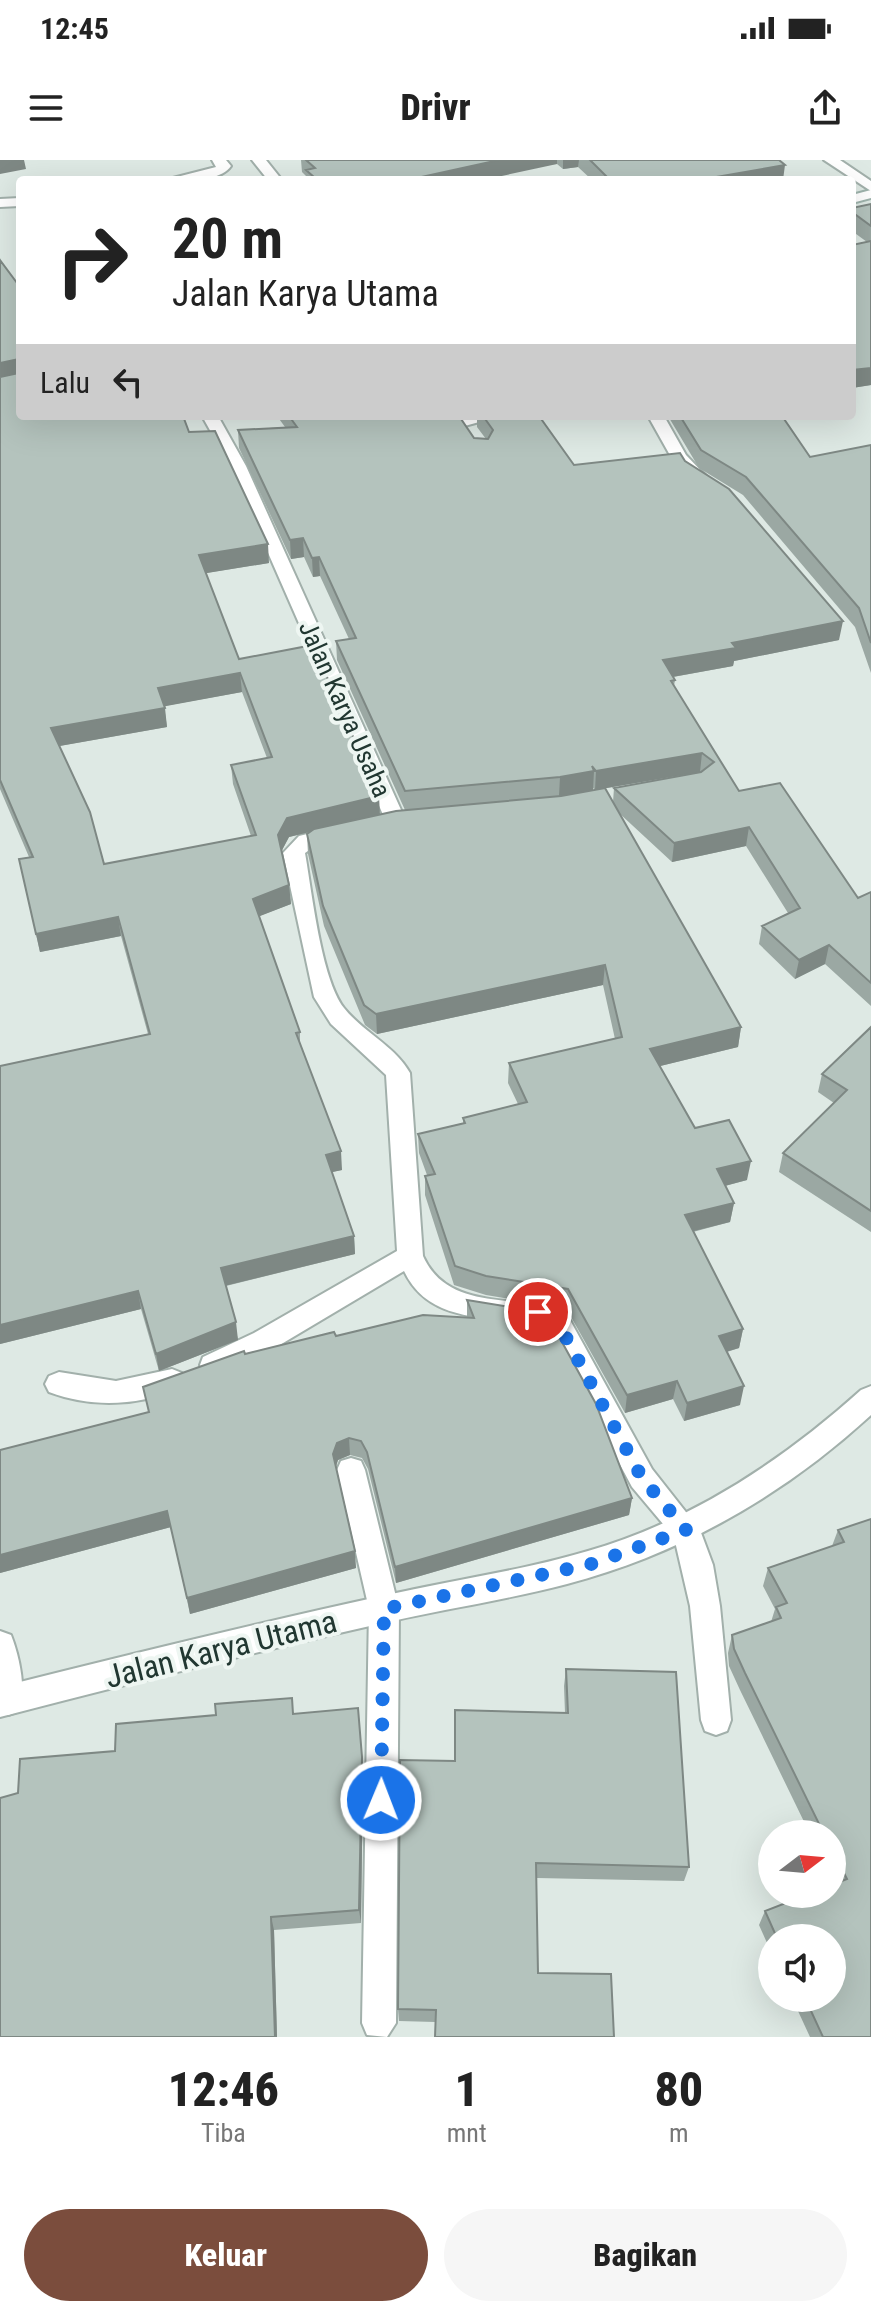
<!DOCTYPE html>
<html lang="id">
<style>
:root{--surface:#fff;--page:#f6f6f6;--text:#222;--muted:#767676;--accent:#7b4d3d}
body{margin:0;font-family:"Roboto Condensed",sans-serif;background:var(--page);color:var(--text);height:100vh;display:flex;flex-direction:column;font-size:30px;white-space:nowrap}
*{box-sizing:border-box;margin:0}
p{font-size:26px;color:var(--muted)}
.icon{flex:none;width:44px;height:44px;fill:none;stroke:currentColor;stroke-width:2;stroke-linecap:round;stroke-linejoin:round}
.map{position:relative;height:1877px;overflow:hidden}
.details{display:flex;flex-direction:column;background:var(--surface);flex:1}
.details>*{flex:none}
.hud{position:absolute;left:16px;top:16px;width:840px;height:244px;border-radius:8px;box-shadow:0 8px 32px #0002;background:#fff;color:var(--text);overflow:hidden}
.needle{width:52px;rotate:74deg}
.controls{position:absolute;left:758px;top:1660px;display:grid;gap:16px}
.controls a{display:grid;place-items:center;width:88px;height:88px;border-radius:50%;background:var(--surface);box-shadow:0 8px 32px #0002;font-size:40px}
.pin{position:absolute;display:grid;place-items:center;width:68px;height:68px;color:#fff;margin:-34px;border:4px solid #fff;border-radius:50%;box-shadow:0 2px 8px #0007}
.me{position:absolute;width:88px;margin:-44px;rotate:1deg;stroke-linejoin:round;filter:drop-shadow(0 0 6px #0008)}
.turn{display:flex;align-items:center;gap:28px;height:168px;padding:0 24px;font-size:36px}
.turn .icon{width:104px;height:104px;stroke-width:2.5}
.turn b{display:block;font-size:56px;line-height:68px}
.then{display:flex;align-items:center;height:76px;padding:0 24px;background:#0003;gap:16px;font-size:30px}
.eta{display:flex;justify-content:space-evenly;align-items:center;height:136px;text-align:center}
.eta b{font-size:48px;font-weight:800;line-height:56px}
.primary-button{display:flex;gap:16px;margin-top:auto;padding:16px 24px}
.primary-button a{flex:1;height:92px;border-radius:48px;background:var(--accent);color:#fff;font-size:32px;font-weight:800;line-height:92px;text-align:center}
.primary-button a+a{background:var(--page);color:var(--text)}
.status{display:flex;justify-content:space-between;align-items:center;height:56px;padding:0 40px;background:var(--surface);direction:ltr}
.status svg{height:22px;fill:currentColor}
header{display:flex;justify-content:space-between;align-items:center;height:104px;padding:0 24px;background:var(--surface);font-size:36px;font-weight:800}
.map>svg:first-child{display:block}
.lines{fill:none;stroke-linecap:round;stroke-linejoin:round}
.service-casing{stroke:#a2b0ab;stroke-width:4}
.minor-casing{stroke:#a2b0ab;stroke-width:4}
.tertiary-casing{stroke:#a2b0ab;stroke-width:4}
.secondary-casing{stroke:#9eb3ac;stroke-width:4}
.service{fill:#fff;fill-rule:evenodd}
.minor{fill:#fff;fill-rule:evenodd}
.tertiary{fill:#fff;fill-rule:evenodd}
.secondary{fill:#fff;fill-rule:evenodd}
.wall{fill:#9ba8a3;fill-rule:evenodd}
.shaded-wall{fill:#7e8884}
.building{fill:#b4c3bd;stroke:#7e8884;stroke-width:2;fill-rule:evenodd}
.route{stroke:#1a73e8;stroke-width:14;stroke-dasharray:0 25.2}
.labels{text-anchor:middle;stroke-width:8;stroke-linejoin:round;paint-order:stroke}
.street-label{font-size:26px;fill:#213731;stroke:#eef6f2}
.near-street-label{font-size:32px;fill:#213731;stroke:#eef6f2}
</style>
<div class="status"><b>12:45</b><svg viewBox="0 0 49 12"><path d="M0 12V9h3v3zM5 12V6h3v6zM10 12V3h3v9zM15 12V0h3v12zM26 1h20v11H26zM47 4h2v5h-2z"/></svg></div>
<header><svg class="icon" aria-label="menu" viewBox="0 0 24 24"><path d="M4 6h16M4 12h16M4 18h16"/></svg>Drivr<svg class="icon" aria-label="share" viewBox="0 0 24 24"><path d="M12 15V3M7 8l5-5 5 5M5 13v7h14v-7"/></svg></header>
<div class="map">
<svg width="871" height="1877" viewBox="0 0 871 1877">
<rect width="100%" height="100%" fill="#dee9e4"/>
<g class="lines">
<defs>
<path id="service" d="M824,0h16l31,21v10z
M467,256h34l-40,11 -8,-5z"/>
<path id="minor" d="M212,0h14l5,6c-12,17 -47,14 -66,14l51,-13z
M252,0h14l16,20h-14z
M20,38v8l-20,1v-8z
M202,256h16l28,50 160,355 -3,5 -27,6 -10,-7 3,-5 15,-3 -154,-351z
M648,256h16l22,39 20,21 -3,4h-12l-20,-23z
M336,667l7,2 4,5 -4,5 -25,5 -13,9c7,39 16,125 39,155 19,24 51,38 66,65l13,183c25,56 93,38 142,55l87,158 48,61 13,35 7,41 11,114 -4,11 -11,4 -11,-4 -4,-11 -11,-114 -16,-69 -42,-50 -85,-159c-52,-15 -116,0 -143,-57l-131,78 -60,27 -10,-3 -3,-8 3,-8 51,-24 143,-82 -11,-176 -55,-51 -17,-27 -31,-144 16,-17z
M172,1209l10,4 4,8 -4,8c-46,16 -87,20 -133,3l-4,-8 4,-8 10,-4 57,9z
M351,1298l10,3 4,9 34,139 -3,414 -9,14 -20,-2 -5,-12 7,-414 -32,-139 4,-9z
M0,1471l11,4c8,20 16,56 8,76l-11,4 -8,-3z"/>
<path id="tertiary" d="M871,1226v29c-87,80 -190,139 -304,169 -61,16 -123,25 -184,39 -128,29 -256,61 -383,94v-30c127,-32 254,-63 382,-91 69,-16 139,-25 206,-45 104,-30 194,-90 273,-161z"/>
<path id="secondary" d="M871,30v8l-19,5v-8z"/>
</defs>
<use href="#service" class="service-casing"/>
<use href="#minor" class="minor-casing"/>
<use href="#tertiary" class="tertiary-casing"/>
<use href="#secondary" class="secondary-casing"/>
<use href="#service" class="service"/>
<use href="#minor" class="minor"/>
<use href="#tertiary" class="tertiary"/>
<use href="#secondary" class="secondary"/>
</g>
<path class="wall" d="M301,0h478l4,20h-191l-14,-13 -15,2 -6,-5 -250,16 -1,-4 -4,-4z
M871,44v181l-19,3 15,-146 -15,-11v-23z
M0,100l20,156 169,16 80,131 -63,10 33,86 141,155 25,-4 -68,-150 -1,-19 13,-2 -29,-63 -7,1 -9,-20 -13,2 -52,-111 -1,-18 47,-3 -8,-11h182l15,22 12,1 -9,-12v-11h62l35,49 111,-4 154,179 -105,21 -1,5 -60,11 2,3 -1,6 65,105 119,107 13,-6v114l-46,-42 -30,15 -36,-35 3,-18 26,-13 -42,-67 -74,16 -53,-49 122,214 -3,20 -78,19 35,62 52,52 -22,6 9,17 -4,19 -37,10 50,97 -4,19 -12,4 13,53 -56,16 -11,-22 -48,14 -59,-105 -80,-13 -32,-10 -29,-90v-19l2,-1 -8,-22 -1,-19 45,-11v-5l55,-14 -10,-21 1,-20 106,-24 -12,-54 -226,49 -12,-9 -41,-99 -16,-72 -1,-20 2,-2 -20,5 -7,13 7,35 2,19 -32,12 41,116v11l42,127 -10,2 22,64 1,18 -129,32 12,54 -79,31 -18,-62 -141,35v-278l148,-32 -27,-98 -81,16 -21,-93 10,-2 -29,-68zM242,532l25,66 -36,7 2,19 18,52 -147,28 -45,-118 108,-19 -3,-21zM700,612h1l-87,16 -1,14 -20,-12v-2l2,2z
M668,256h114l28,41 61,-12v228l-16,-46 -112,-132 -44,-27z
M871,867v205l-92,-60 4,-19 51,-50 -16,-11 4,-18z
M467,1140l165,198 -3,17 -233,68 -28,-114 -6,-11 -12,-3 -12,5 -2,7 20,101 -166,46 -19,-87 -171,46v-123l148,-38 97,-58 91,-18 131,-19z
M871,1359v518h-61l-18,-39h40v-60h-60v16l-13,-29 6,-14 70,-27 -3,-5v-45h-22l-70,-144 -11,-24 -1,-13 4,-18 39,-13 4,-13 -12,-23 5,-18 64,-22 6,-16z
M566,1509l123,198 -5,14 -147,-3 -102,144 -36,-1 -1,-12 57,-248 110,-48 -1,-27z
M358,1548l5,64 -2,151 -87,7 3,107h-277l18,-244 97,-42 179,-37z"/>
<path class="shaded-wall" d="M0,0h24l2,9 -26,5z
M499,0h58v4l-74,16h-66v-2z
M563,0h16l-1,7 -15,2z
M785,5l-2,15h-84z
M19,199l1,18 -20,5v-19z
M871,208v17l-19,3v-18z
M303,378l1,19 -13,2 -1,-19z
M268,384l1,19 -68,11 -2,-19z
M319,397l1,19 -7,1 -1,-19z
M843,461l-4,19 -105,21 -1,5 -72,13 2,-19 69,-17z
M240,513l2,19 -81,15 -3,-19z
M165,548l2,19 -113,20 -3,-19z
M702,593l-2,19 -105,18 1,-19z
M594,611l-1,19 -34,6 1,-19z
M379,636l1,19 -91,22 -9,17 -2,-19 9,-17z
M749,667l-3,19 -74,16 2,-19z
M289,725l2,19 -36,14 -2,-19z
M118,757l3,19 -81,16 -4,-18z
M829,785l-4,19 -30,15 4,-19z
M605,805l-2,20 -226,49 -1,-20z
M741,867l-3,20 -90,22 2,-20z
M341,991l1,19 -14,3 -2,-18z
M751,1001l-4,19 -34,9 4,-20z
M734,1043l-4,19 -48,12 3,-19z
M354,1076l1,18 -131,32 -3,-18z
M138,1131l3,18 -141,35v-19z
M236,1162l2,18 -79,31 -3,-17z
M743,1169l-4,19 -24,7 4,-19z
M677,1221l-4,18 -48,14 2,-18z
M744,1226l-4,19 -56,16 3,-18z
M349,1278l1,17 -12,5 -4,11 -1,-17 4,-11z
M632,1338l-3,17 -233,68 -1,-16z
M167,1351l4,16 -171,46v-18z
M355,1391l1,17 -166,46 -3,-16z
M362,1597l1,15 -2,151 -2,-13z
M271,1757l3,13 3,107h-2z"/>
<path class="building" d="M306,0h193l-82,18 3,2h-113l8,-2 -9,-8 9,-2z
M590,0h189l6,5 -86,15h-89z
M871,44v22l-19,-14v-4z
M871,81v127l-19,2v-125z
M0,100l20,27v129h163l6,16 26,-1 53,113 -69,11 40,104 74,-14 66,151 -92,22 -9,17 11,50 -36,14 47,133 -4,1 45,118 -15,4 28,81 -133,32 15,54 -80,32 -18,-63 -138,34v-259l150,-32 -32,-117 -82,17 -17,-75 14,-2 -33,-77v-403l19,-4v-14l-19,4zM240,513l32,84 -41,8 25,70 -152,29 -14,-52 -39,-84 114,-20 -7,-20z
M289,256h170l15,22 14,1 5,-9 -10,-14h56l35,49 106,-12 5,8 44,28 114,132 -111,22 4,5 -73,12 12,20 -4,1 68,110 41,-8 78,115 13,-6v91l-42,-38 -30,15 -37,-34 38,-18 -51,-81 -75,16 -60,-55 87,-16 13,-10 -12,-9 -106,18 -4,-5 2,5 -34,6 -155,14 -69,-150 20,-3 -37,-81 -7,1 -9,-20 -13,2 -52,-110 59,-3z
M680,256h102l28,41 61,-12v198l-12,-35 -113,-131 -45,-27z
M605,628l136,239 -91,22 45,79 34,-8 22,41 -34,8 17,34 -49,12 58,114 -24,7 25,50 -57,17 -10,-22 -50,14 -59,-106 -82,-13 -31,-10 -30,-90 10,-2 -17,-40 47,-11 -2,-5 64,-16 -18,-39 113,-26 -17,-72 -229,49 -12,-9 -41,-99 -16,-72 7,-5 82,-18 165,-15z
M871,867v184l-88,-58 64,-63 -25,-16z
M467,1140l79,13 50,91 36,94 -237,69 -28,-115 -6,-11 -12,-3 -12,5 -4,11 22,97 -168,47 -20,-87 -167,44v-105l149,-38 -6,-25 101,-36 1,3 89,-22 2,4 87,-21 51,3z
M871,1359v518h-48l-18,-39h27v-60h-55l-12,-27 44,-17h23v-9l15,-6 -15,-29v-16h-8l-79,-161 -11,-24 -2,-14 49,-17 -5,-11 11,-4 -19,-35 76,-26 -6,-12z
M566,1509l110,3 13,195 -153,-4 2,110 73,1 3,63h-179l1,-27 -38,-1 2,-249 55,1v-51l113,3z
M292,1538l1,16 65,-6 4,49 -3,153 -88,7 4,120h-275v-239l18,-5 2,-34 95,-8 1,-27 100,-9 -1,-11z"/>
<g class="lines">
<path class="route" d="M381,1640l3,-191 207,-45 95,-34 -44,-52 -86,-159 -18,-7"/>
</g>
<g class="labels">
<g class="street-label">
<text transform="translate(345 549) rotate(66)" y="9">Jalan Karya Usaha</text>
</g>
<g class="near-street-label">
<text transform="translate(221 1489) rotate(-14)" y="11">Jalan Karya Utama</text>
</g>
</g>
</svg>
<div class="controls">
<a><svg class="needle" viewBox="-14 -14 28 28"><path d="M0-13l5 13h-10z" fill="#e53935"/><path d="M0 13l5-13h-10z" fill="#767676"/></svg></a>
<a><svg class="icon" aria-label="sound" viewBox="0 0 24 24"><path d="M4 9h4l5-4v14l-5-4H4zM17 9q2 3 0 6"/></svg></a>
</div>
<div class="pin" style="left:538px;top:1152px;background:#d93025"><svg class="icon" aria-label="arrive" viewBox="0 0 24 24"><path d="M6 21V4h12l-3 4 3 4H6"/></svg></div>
<svg class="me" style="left:381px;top:1640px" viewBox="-20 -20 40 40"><circle r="17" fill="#1a73e8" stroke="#fff" stroke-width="3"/><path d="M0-11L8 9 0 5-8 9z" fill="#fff"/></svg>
<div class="hud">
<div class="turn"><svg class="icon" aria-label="right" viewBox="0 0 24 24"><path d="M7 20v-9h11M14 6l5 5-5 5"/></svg><div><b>20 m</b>Jalan Karya Utama</div></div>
<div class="then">Lalu<svg class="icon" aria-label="left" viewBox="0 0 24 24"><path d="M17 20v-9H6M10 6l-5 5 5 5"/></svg></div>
</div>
</div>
<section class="details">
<div class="eta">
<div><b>12:46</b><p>Tiba</p></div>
<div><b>1</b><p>mnt</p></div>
<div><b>80</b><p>m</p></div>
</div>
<div class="primary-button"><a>Keluar</a><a>Bagikan</a></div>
</section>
